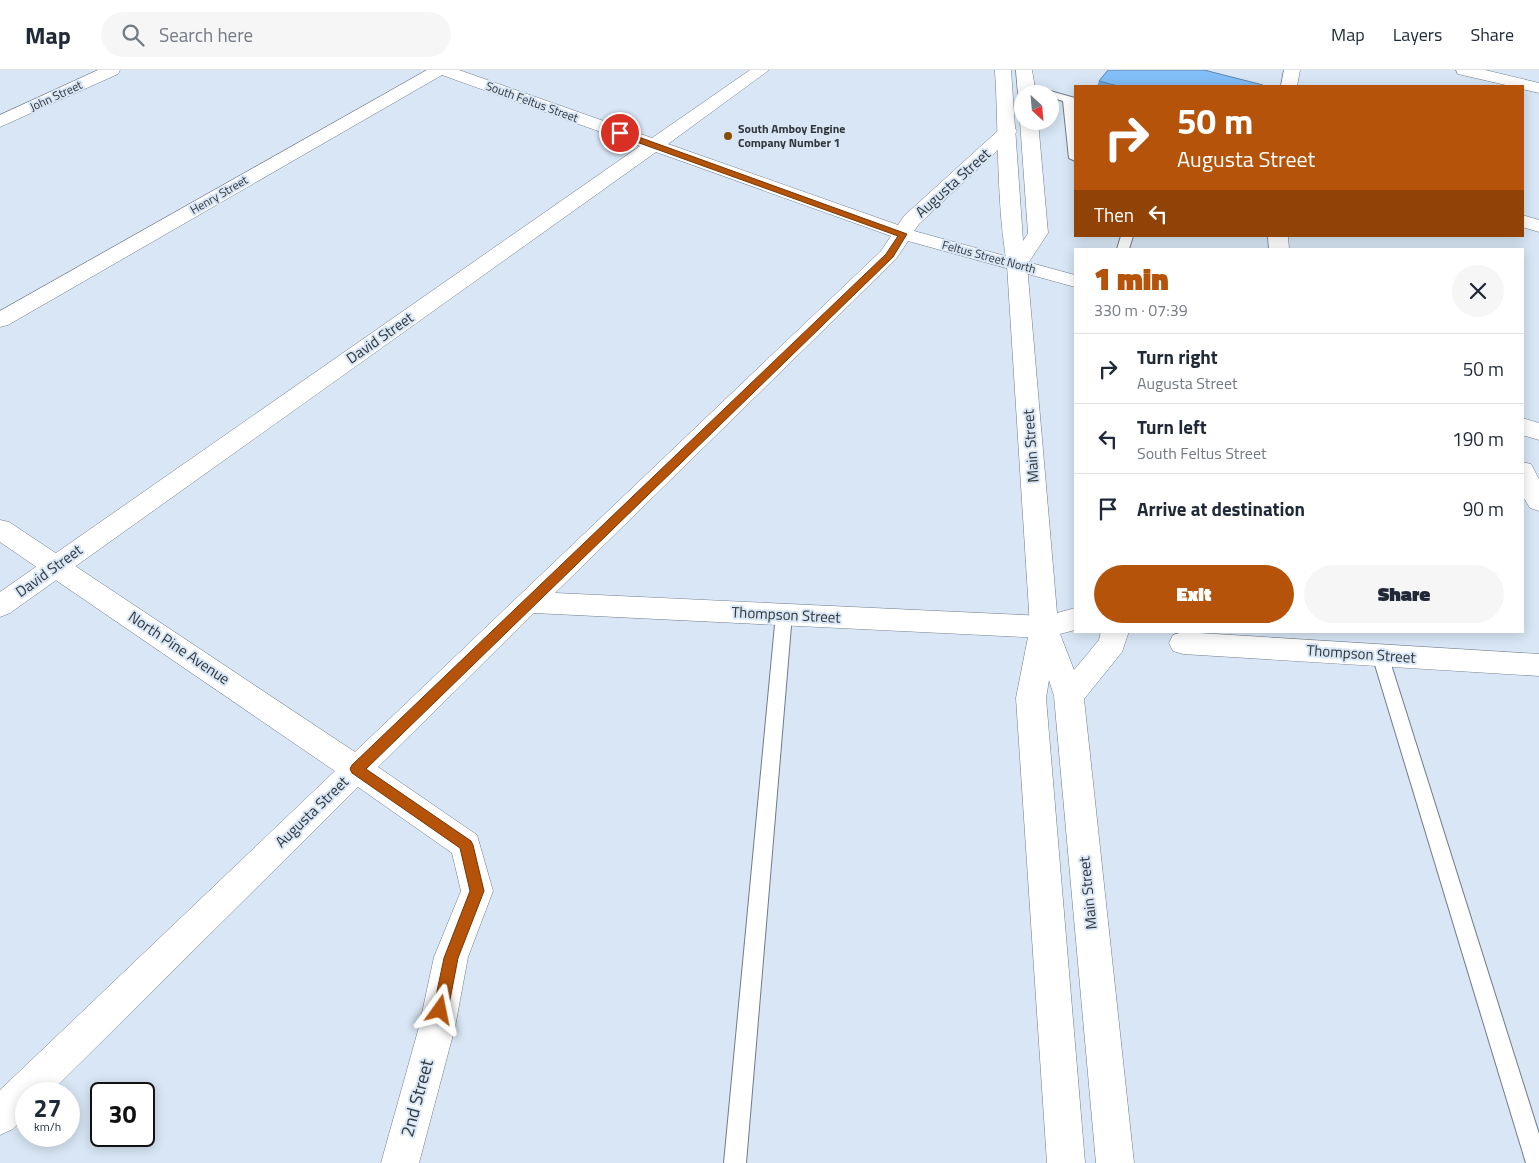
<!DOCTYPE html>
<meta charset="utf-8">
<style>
:root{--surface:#fff;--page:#f6f6f7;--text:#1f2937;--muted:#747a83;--line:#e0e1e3;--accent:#b45309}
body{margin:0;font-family:"Titillium Web",sans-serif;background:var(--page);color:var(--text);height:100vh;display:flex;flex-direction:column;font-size:19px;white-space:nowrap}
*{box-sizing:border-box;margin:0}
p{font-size:16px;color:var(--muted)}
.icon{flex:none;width:28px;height:28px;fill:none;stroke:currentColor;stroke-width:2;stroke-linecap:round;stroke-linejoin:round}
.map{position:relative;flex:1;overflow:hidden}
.sheet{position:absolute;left:1074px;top:178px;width:450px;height:385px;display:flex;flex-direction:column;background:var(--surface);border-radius:0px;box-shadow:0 2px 12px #0003}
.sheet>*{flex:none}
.hud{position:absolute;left:1074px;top:15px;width:450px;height:152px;border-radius:0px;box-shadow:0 2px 12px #0003;background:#b45309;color:#fff;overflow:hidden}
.needle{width:32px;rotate:154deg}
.buttons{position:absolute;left:1014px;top:15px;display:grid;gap:10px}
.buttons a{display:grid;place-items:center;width:45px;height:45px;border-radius:50%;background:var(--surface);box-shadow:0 2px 12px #0003;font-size:25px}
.speed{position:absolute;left:15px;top:1012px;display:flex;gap:10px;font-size:25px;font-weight:700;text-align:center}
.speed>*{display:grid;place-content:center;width:65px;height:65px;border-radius:50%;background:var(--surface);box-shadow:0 2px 12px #0003;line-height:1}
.speed small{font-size:12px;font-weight:400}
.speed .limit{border:2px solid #111;border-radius:8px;background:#fff;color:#111}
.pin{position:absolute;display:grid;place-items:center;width:42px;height:42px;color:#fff;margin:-21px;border:2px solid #fff;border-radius:50%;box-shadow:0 1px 5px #0007}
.me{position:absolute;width:55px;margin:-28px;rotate:12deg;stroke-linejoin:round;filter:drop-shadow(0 0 4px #0008)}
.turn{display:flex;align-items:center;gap:18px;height:105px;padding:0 20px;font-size:22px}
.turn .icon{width:65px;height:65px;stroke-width:2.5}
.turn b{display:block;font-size:35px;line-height:42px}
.then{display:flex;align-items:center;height:48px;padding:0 20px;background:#0003;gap:10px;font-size:19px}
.round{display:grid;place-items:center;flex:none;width:52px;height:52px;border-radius:26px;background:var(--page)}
.head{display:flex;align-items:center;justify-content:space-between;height:85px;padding:0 20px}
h1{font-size:30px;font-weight:800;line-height:38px;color:var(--accent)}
.action{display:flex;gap:10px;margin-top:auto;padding:10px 20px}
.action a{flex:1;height:58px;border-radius:30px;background:var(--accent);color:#fff;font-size:20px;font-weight:800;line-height:58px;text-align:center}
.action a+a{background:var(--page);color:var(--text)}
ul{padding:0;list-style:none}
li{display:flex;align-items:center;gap:15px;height:70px;padding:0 20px;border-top:1px solid var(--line)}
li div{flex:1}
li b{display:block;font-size:19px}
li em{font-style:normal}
header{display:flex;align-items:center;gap:30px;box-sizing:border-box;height:70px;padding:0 25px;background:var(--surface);border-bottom:1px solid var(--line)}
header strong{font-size:24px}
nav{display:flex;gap:28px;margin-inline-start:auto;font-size:18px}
.search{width:350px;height:45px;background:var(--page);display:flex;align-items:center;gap:12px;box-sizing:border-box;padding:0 18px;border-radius:28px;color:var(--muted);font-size:19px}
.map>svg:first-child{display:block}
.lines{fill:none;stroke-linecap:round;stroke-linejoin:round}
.service-casing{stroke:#6f7c89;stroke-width:2}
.minor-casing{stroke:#6f7c89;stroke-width:1}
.tertiary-casing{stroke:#6f7c89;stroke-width:1}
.secondary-casing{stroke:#6f7c89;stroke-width:1}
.service{fill:#fff;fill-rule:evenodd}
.minor{fill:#fff;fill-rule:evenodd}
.tertiary{fill:#fff;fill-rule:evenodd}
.secondary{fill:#fff;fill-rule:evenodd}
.wall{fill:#70a3d4}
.building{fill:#82bef7;stroke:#5b85ad}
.route{fill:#b45309;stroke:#753606}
.poi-dot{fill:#864f00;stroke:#d8e6f5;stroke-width:2}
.labels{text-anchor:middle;stroke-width:4;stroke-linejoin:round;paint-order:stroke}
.far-street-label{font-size:12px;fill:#30363b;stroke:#d8e6f5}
.far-poi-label{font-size:12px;font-weight:bold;fill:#30363b;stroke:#d8e6f5;text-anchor:start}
.street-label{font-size:15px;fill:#30363b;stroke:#d8e6f5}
.near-street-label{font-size:18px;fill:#30363b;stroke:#d8e6f5}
</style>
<header>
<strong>Map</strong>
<div class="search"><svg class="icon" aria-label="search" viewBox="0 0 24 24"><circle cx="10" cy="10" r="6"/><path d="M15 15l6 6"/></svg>Search here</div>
<nav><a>Map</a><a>Layers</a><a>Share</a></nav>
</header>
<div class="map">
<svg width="1539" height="1093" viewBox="0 0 1539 1093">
<rect width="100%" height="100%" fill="#d8e6f5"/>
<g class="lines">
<defs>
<path id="service" d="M1050,21l25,7v63l-6,-3 -6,-57 -13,-4v-3h-5z
M1121,166h12l-4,13h-12z
M784,538l6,2 2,4 -46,549h-22l52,-549 2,-4z
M1380,578l6,2 2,5 151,479v29h-13l-154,-508 2,-5z"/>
<path id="minor" d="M98,0h22l-2,4 -118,53v-12z
M427,0h32l193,68 98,-68h19l-101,74 230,81 6,-9 98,-89h12l3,4 -3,4 -95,89 -5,7 161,44v12l-167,-46 -12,18 -341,334 489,23 10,3 4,8 -4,8 -10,3 -510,-25 -156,154 99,68 16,56 -25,66 -13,70 -36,136h-38l38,-136 15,-70 27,-66 -9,-38 -94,-66 -309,307h-23v22l-13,13 -13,6v-45l881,-839 10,-15 -235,-84 -646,461 -10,4v-25l640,-446 -198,-71 -434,250 -8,2v-16z
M1456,0h29l54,13v10l-17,-4v-3h-12l-52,-12z
M1522,145l17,5v12l-17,-5z
M1522,348l17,5v17l-17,-5z
M1522,392l9,2 8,15v32l-9,-3 -8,-13z
M1183,562l356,22v22l-356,-22 -10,-3 -4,-8 4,-8z"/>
<path id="tertiary" d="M0,450l9,2 358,238 4,9 -4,9 -11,4 -11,-4 -345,-236z"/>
<path id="secondary" d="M995,0h16l12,171 5,-8 -8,-112 2,-4v4h16l10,112 -21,32 30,348 18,-5v22l-15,4 14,36 25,-30 2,-9h28l-7,21 -38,47 50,464h-38l-42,-467 -5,-16 -3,18 39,465h-38l-31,-465 14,-71 -23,-362c-11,-64 -8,-130 -12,-195z
M1016,0h16l4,24h-14l-1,4 -3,-4z
M1284,0h16l-3,16h-16z
M1268,166h20l1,13h-20z"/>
</defs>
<use href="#service" class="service-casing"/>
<use href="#minor" class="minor-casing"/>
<use href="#tertiary" class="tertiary-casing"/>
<use href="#secondary" class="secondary-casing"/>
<use href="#service" class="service"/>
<use href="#minor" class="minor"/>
<use href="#tertiary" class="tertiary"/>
<use href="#secondary" class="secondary"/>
</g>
<path class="wall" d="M1099,11l164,5h-166z"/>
<path class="building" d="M1108,0h96l59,15 -1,1h-144l-19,-5z"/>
<path class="route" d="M617,61h5l285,103 -14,23 -527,512 105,72 2,4 11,46 -26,67 -10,52 -3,5 -5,2 -5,-2 -2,-5 11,-52 26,-67 -10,-43 -108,-75 -2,-4 2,-4 534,-511 12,-18 -281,-101z"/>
<circle class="poi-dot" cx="728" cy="66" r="5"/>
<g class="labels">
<g class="far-street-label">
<text transform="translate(56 26) rotate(-25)" y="4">John Street</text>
<text transform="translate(532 32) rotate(20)" y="4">South Feltus Street</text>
<text transform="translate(219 125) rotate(-30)" y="4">Henry Street</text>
<text transform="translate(989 187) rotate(15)" y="4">Feltus Street North</text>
</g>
<g class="far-poi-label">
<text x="738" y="63">South Amboy Engine<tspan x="738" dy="14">Company Number 1</tspan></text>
</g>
<g class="street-label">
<text transform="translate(953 113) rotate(-42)" y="5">Augusta Street</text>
<text transform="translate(380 268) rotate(-35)" y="5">David Street</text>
<text transform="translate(1031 376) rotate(-94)" y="5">Main Street</text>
<text transform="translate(49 501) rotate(-36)" y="5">David Street</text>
<text transform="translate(786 545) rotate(3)" y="5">Thompson Street</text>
<text transform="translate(179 578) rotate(34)" y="5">North Pine Avenue</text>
<text transform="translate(1361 584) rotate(4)" y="5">Thompson Street</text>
<text transform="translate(312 742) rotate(-44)" y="5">Augusta Street</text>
<text transform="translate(1088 823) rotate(-96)" y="5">Main Street</text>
</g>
<g class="near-street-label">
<text transform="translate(417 1028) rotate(-75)" y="6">2nd Street</text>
</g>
</g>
</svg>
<div class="buttons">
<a><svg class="needle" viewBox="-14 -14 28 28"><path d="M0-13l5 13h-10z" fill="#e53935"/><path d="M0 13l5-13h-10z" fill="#747a83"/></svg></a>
</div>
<div class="speed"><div>27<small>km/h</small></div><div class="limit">30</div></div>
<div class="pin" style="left:620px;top:63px;background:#d93025"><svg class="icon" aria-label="arrive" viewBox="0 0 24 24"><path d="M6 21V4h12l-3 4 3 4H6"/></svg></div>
<svg class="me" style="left:440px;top:940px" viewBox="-20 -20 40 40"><path d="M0-17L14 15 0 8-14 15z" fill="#b45309" stroke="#fff" stroke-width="4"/></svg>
<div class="hud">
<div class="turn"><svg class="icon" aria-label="right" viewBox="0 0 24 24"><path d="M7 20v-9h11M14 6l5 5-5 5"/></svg><div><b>50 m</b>Augusta Street</div></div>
<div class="then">Then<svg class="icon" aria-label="left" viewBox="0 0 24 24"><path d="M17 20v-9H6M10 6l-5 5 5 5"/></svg></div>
</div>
<section class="sheet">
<div class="head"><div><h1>1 min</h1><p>330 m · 07:39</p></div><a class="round"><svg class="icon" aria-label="close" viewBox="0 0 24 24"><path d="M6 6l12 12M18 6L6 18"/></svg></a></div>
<ul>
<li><svg class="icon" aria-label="right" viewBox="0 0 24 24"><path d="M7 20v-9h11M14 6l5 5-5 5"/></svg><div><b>Turn right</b><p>Augusta Street</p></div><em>50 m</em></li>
<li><svg class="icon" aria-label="left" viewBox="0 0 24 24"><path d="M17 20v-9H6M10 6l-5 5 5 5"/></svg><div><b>Turn left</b><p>South Feltus Street</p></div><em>190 m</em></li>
<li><svg class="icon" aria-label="arrive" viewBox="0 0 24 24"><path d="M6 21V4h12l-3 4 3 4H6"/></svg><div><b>Arrive at destination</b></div><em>90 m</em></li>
</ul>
<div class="action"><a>Exit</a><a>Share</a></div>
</section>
</div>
